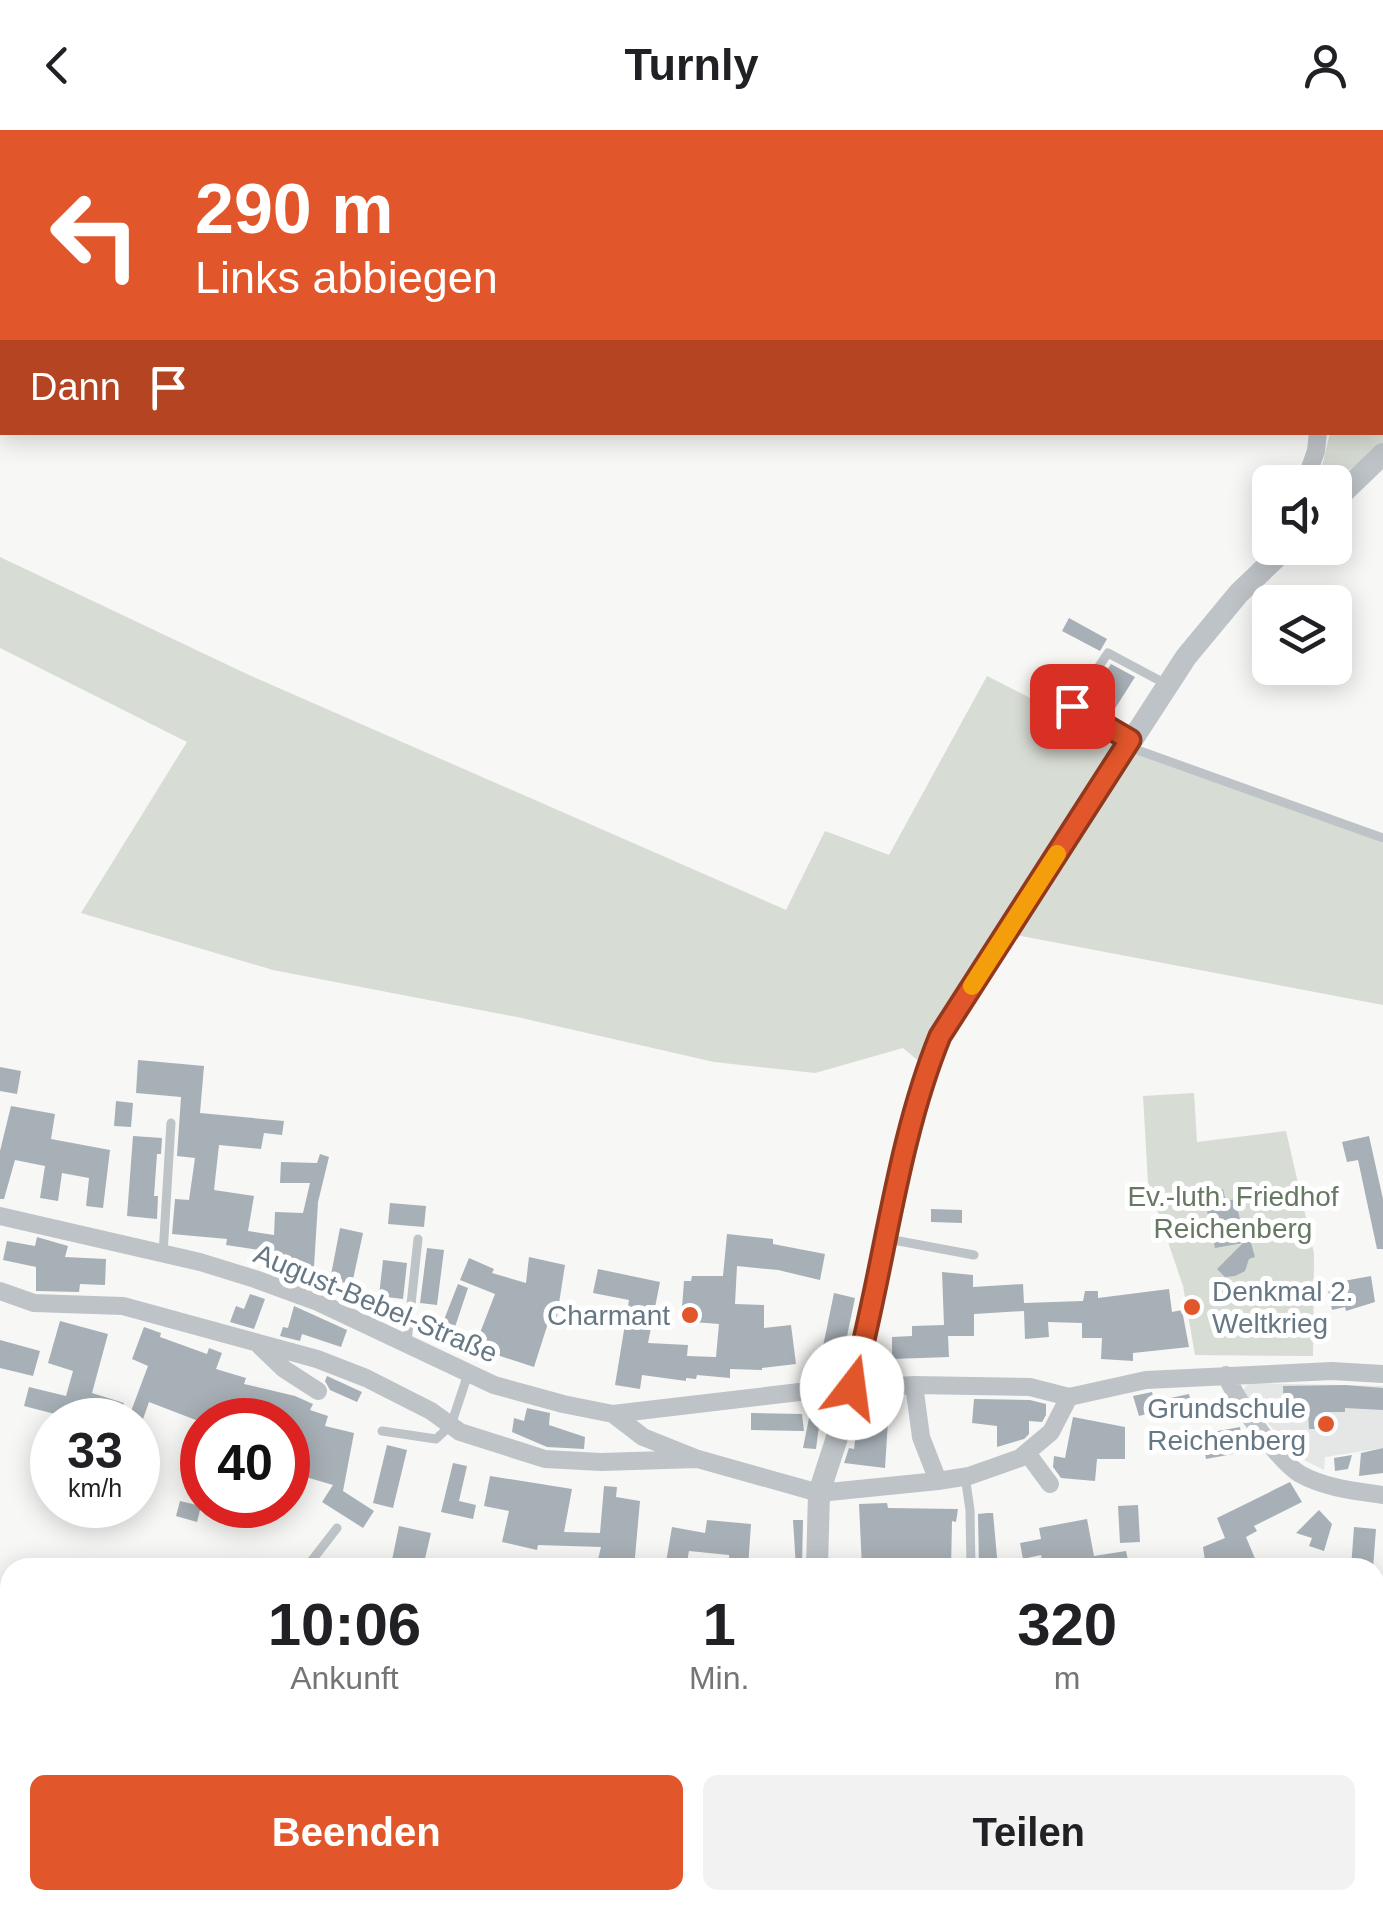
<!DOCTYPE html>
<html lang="de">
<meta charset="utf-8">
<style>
:root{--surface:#fff;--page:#f2f2f2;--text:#202124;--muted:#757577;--accent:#e1562b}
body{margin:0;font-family:Arial,sans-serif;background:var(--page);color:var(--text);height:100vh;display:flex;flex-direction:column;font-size:38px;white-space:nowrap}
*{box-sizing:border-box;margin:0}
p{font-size:32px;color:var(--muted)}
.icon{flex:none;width:55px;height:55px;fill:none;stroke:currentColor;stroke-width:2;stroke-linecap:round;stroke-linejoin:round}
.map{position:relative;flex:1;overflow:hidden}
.panel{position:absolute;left:0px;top:1428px;width:1385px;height:352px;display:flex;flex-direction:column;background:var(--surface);border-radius:30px 30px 0 0;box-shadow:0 5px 25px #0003}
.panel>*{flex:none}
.guide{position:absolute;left:0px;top:0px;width:1385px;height:305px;box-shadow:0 5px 25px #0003;background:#e1562b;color:#fff;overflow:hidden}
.fabs{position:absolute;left:1252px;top:335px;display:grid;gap:20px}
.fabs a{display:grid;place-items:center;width:100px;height:100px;border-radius:15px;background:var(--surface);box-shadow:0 5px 25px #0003;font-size:50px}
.speed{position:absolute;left:30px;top:1268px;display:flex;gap:20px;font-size:50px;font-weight:700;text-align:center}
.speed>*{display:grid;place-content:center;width:130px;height:130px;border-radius:50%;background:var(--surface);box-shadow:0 5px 25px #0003;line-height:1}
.speed small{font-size:25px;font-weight:400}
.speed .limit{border:15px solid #d22;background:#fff;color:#111}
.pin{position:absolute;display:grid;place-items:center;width:85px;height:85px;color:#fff;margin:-42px;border-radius:20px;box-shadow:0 5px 15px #0006}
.me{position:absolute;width:110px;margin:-55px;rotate:15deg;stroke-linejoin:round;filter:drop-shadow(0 0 8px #0008)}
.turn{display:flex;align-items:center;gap:35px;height:210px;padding:0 30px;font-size:45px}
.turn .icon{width:130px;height:130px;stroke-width:2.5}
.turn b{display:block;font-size:70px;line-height:85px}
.then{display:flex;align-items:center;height:95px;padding:0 30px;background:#0003;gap:20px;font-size:38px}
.eta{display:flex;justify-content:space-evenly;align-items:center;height:170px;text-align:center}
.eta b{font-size:60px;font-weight:700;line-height:70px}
.button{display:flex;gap:20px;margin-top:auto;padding:20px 30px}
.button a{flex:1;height:115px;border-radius:15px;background:var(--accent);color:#fff;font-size:40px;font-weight:700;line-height:115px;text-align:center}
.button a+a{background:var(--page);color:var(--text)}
header{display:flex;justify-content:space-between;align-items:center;height:130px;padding:0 30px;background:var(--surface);font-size:45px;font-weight:700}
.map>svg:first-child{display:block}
.built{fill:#e5e6e6}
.green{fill:#d7dcd4}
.building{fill:#a7b0b6}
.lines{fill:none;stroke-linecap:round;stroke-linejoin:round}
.service{stroke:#bec3c7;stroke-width:9}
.minor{stroke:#bec3c7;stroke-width:18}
.tertiary{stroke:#bec3c7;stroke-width:22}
.route-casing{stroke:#92381c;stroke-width:25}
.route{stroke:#e1562b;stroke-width:18}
.slow{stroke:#f59e0b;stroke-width:18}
.poi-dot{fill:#e1562b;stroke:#fff;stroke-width:4}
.labels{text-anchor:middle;stroke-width:10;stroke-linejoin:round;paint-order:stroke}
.park-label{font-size:28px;fill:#667762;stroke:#fff}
.poi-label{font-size:28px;fill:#677885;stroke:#fff;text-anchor:end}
.street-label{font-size:28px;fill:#677885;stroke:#fff}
</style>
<header><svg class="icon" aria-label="back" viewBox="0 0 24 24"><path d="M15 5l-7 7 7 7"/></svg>Turnly<svg class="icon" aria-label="person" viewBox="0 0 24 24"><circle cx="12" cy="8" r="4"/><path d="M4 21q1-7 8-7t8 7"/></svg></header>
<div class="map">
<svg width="1383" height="1778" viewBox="0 0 1383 1778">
<rect width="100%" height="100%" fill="#f7f7f5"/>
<path class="built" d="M1249,1253l134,3v62l-58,9 -1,13 -30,-15 -52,-64z"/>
<path class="green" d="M1221,0h162v313l-48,39h-17l12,-49 52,-1v-300h-161z
M0,427l249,118 537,235 39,-79 64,24 98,-179 139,71 199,71 58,25v162l-377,-72 -79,135 -24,-20 -88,25 -101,-11 -197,-45 -244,-47 -192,-57 106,-171 -187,-94z
M1194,963l3,49 89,-11 28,122 -1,103 -118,-1 -12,-69 -35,-103 -5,-87z
M1376,1683h7v95h-7l3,-12 -4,-2z
M765,1770h107l-2,8h-108z"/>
<path class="building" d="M1069,488l38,21 -7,12 -38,-20z
M1111,534l24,13 -26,41 -24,-14z
M138,930l66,6 -4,47 84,8 -2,14 -18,-2 -3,16 -42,-4 -5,45 40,6 -6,35 26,4 1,-23 28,1 7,-30h-30l1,-21 36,1 3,-9 9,3 -11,45 -4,65 -42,-4 1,-11 -47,-7 1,-6 -55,-5 3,-35 14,1 6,-42 -18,-2 4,-59 -45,-4z
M0,937l21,4 -4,23 -17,-3z
M116,971l17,2 -2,24 -17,-1z
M11,976l44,8 -4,25 59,11 -7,58 -17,-2 3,-28 -27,-5 -4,28 -18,-3 5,-32 -30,-6 -11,39h-4v-48z
M133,1006l29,2 -1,16h-4l-3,42h4l-1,23 -30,-3z
M1369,1006l14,63v50h-6l-19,-89 -11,2 -5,-20z
M1223,1059l3,12 9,-2 10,41 4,-4 6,21 -6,2 -4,12 -10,5 -10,1 -8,-8 26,-26 -28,5 -9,-42 8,-2 -4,-12z
M390,1073l36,3 -2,21 -36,-3z
M931,1079l31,1v13l-31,-1z
M340,1098l23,5 -11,51 -22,-4z
M727,1104l46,5v5l52,10 -5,26 -42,-10 -41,-4 -2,38 29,1v23l27,-3 5,39 -34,4v2l-32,-1v9l-33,-3 -1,4 -10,-1v3l-44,-6 -2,14 -25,-4 14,-85 -36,-7 5,-24 62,13 -12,61 40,2 -1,11 29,1 3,-33 -38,-3 3,-40h7l1,-5h31z
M37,1107l31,9 -3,11 41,2 -1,26 -25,-1 -1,8 -43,-1v-24l-33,-7 4,-19 28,5z
M427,1118l17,2 -7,55 -17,-2z
M529,1127l36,8 -8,51 -2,6 -6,-2 -15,47 -46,-15 -3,7 -18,-5 7,-16h4l17,-44 -35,-14 9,-22 25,11 -2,4 34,10z
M383,1130l24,3 -4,36 -24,-3z
M942,1142l31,3v12l50,-3 1,19 59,-2 2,-10h13v7l71,-9 3,23 10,-2 7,37 -56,6v8l-32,-2 1,-21h-20v-15l-34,-1 1,15 -24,2 -1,-28 -50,3v22h-26l1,21 -57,2v-22l20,-1v-10l32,-1z
M1371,1146l4,26 -29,9 -1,-4 -13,3 -5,-26z
M458,1154l10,4 -17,51 -13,-4z
M834,1163l21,5 -14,67 -21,-4z
M250,1164l15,5 -11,30 -24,-7 6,-16 8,3z
M294,1176l53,24 -6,17 -39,-13 -2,7 -20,-5 3,-9 5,1z
M60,1191l48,13 -16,59 32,10 -7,17h-39l-54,-14 5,-19 37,9 7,-25 -25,-8z
M144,1197l17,6 -1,4 47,17 2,-6 13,5 -6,16 30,9 -2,6 51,12 18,8 -3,6 18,6 -3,10 29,7 -11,58 31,20 -11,17 -41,-26 11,-17 -34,-10 2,-10 -13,-3v-43l-51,-12 -4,13 -27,-9 -5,11 -52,-20 -6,17 -13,-5 18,-48 -16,-7z
M0,1210l40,11 -7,25 -33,-8z
M327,1246l35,16 -5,10 -27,-12 -5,-9z
M1345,1255l38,3v22l-38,-2v4h-21v17h-15l-1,-17 -24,1 -1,-27z
M1152,1262l5,19 -18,5 -6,-20z
M1189,1264l3,14 -23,5 -3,-14z
M974,1269l56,1 16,4v11l-4,7 -13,-1v13l-5,5 -27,8v-21l-25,-3z
M812,1273h10l-6,46 -13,-1z
M868,1274l21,1 -4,63 -41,-5 5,-15 5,1 3,-24 11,1z
M527,1278l23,5 -1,12 36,12 -1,12 -37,-2 -35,-15 2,-14 10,3z
M751,1283l51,1 2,17 -53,-1z
M1073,1287l52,10v32h-28l-2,22 -34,-3 -8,-11 1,-11 11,2z
M1240,1297l4,25 -38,7 -4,-25z
M387,1315l20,5 -14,58 -20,-5z
M142,1317l17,4 -3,12 -16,-4z
M1383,1318v25l-24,3 2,-23z
M1352,1325l-4,14 -13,2 -1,-13z
M453,1333l14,3 -8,35 17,4 -3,14 -32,-7z
M490,1346l82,13 -8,43 36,1 4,-47 13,1 -1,10 24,4 -6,67h-38l5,-21 -63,-2 -1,5 -35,-8 7,-31 -25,-5z
M1290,1352l12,20 -48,24 3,5 -11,6 13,31h-53l-3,-21 22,-9 -8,-20z
M180,1371l21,5 -4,16 -21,-6z
M887,1373l1,5 70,1 -2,13 -4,-1 -1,47h-89l-3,-64z
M1138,1375l2,37 -20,1 -2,-37z
M1319,1380l13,14 -8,27 -15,-5 3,-8 -16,-5z
M987,1383h6l5,55h-19l-1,-54z
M1087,1389l7,37 32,-5 3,14 -61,3v-7l-25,5 -2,-11 -18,4 -3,-16 21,-4 -2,-11z
M707,1390l44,4 -3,44h-18l-1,-13 -40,-4 -3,17h-21l7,-41 33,6z
M793,1390h10l-1,48h-6z
M399,1396l32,7 -8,34 -31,-7z
M1354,1397l22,2 -3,39h-22z"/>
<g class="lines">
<path class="service" d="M1130,609l-58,-33 36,-53 58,31
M1129,617l254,91
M888,1109l86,16
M163,1124l8,-131
M407,1212l11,-103
M382,1301l54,8 15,-14 17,-51
M965,1346l5,34 1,58
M306,1438l31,-40
M1285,1778l1,-8"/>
<path class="minor" d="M1207,2l1,-2
M1305,352l11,-31 2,-19
M0,1086l200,46 55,17 63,23 176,83 69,19 50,10 195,-23 106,-6 116,2 39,10 77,-17 186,-9 51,3
M0,1161l34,12 89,3 194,53 49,19 65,33 29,21 85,27 56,3 97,-3
M260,1216l24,23 34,22
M1226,1245c11,26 51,85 74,99 25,14 56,17 83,21
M914,1255l7,52 17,44
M613,1284l30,23 55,22 121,34 119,-12 31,-5 51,-18 31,-26 18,-35
M1027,1323l23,31
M0,1488l10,4
M0,1716l10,3
M1198,1770l8,8"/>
<path class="tertiary" d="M1335,370l48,-46
M817,1438l2,-75 34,-105 50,-226 24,-94 13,-32 246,-379 53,-64 47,-45
M136,1778l6,-8"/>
</g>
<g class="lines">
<defs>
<path id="route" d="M852,1258c32,-116 43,-241 88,-352l190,-296 -58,-34"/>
</defs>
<use href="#route" class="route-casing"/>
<use href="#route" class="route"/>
<path class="slow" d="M972,856l85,-132"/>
</g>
<g class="poi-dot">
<circle cx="1192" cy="1177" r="10"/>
<circle cx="690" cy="1185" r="10"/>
<circle cx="1326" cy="1294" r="10"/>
</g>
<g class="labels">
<g class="park-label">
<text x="1233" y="1076">Ev.-luth. Friedhof<tspan x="1233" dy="32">Reichenberg</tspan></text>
</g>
<g class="poi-label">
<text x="1212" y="1171" text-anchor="start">Denkmal 2.<tspan x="1212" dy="32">Weltkrieg</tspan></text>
<text x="670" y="1195">Charmant</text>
<text x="1306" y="1288">Grundschule<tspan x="1306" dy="32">Reichenberg</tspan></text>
</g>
<g class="street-label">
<text transform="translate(376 1173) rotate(23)" y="10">August-Bebel-Straße</text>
</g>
</g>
</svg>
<div class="fabs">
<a><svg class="icon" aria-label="sound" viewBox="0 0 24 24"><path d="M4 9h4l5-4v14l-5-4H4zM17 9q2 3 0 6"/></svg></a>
<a><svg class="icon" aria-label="layers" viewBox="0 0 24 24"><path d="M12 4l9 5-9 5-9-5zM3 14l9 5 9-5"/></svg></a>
</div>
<div class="speed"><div>33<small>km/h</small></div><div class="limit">40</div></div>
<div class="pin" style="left:1072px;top:576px;background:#d93025"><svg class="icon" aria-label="arrive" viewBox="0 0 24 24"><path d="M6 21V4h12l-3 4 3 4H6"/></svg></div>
<svg class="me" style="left:852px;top:1258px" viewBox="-20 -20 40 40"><circle r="19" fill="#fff"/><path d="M0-13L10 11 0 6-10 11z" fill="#e1562b"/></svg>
<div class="guide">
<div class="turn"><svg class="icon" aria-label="left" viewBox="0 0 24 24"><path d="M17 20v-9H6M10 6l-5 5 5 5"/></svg><div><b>290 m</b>Links abbiegen</div></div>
<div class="then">Dann<svg class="icon" aria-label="arrive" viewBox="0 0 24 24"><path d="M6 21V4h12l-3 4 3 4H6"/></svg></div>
</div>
<section class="panel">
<div class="eta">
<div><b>10:06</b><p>Ankunft</p></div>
<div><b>1</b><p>Min.</p></div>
<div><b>320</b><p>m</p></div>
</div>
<div class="button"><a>Beenden</a><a>Teilen</a></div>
</section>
</div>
